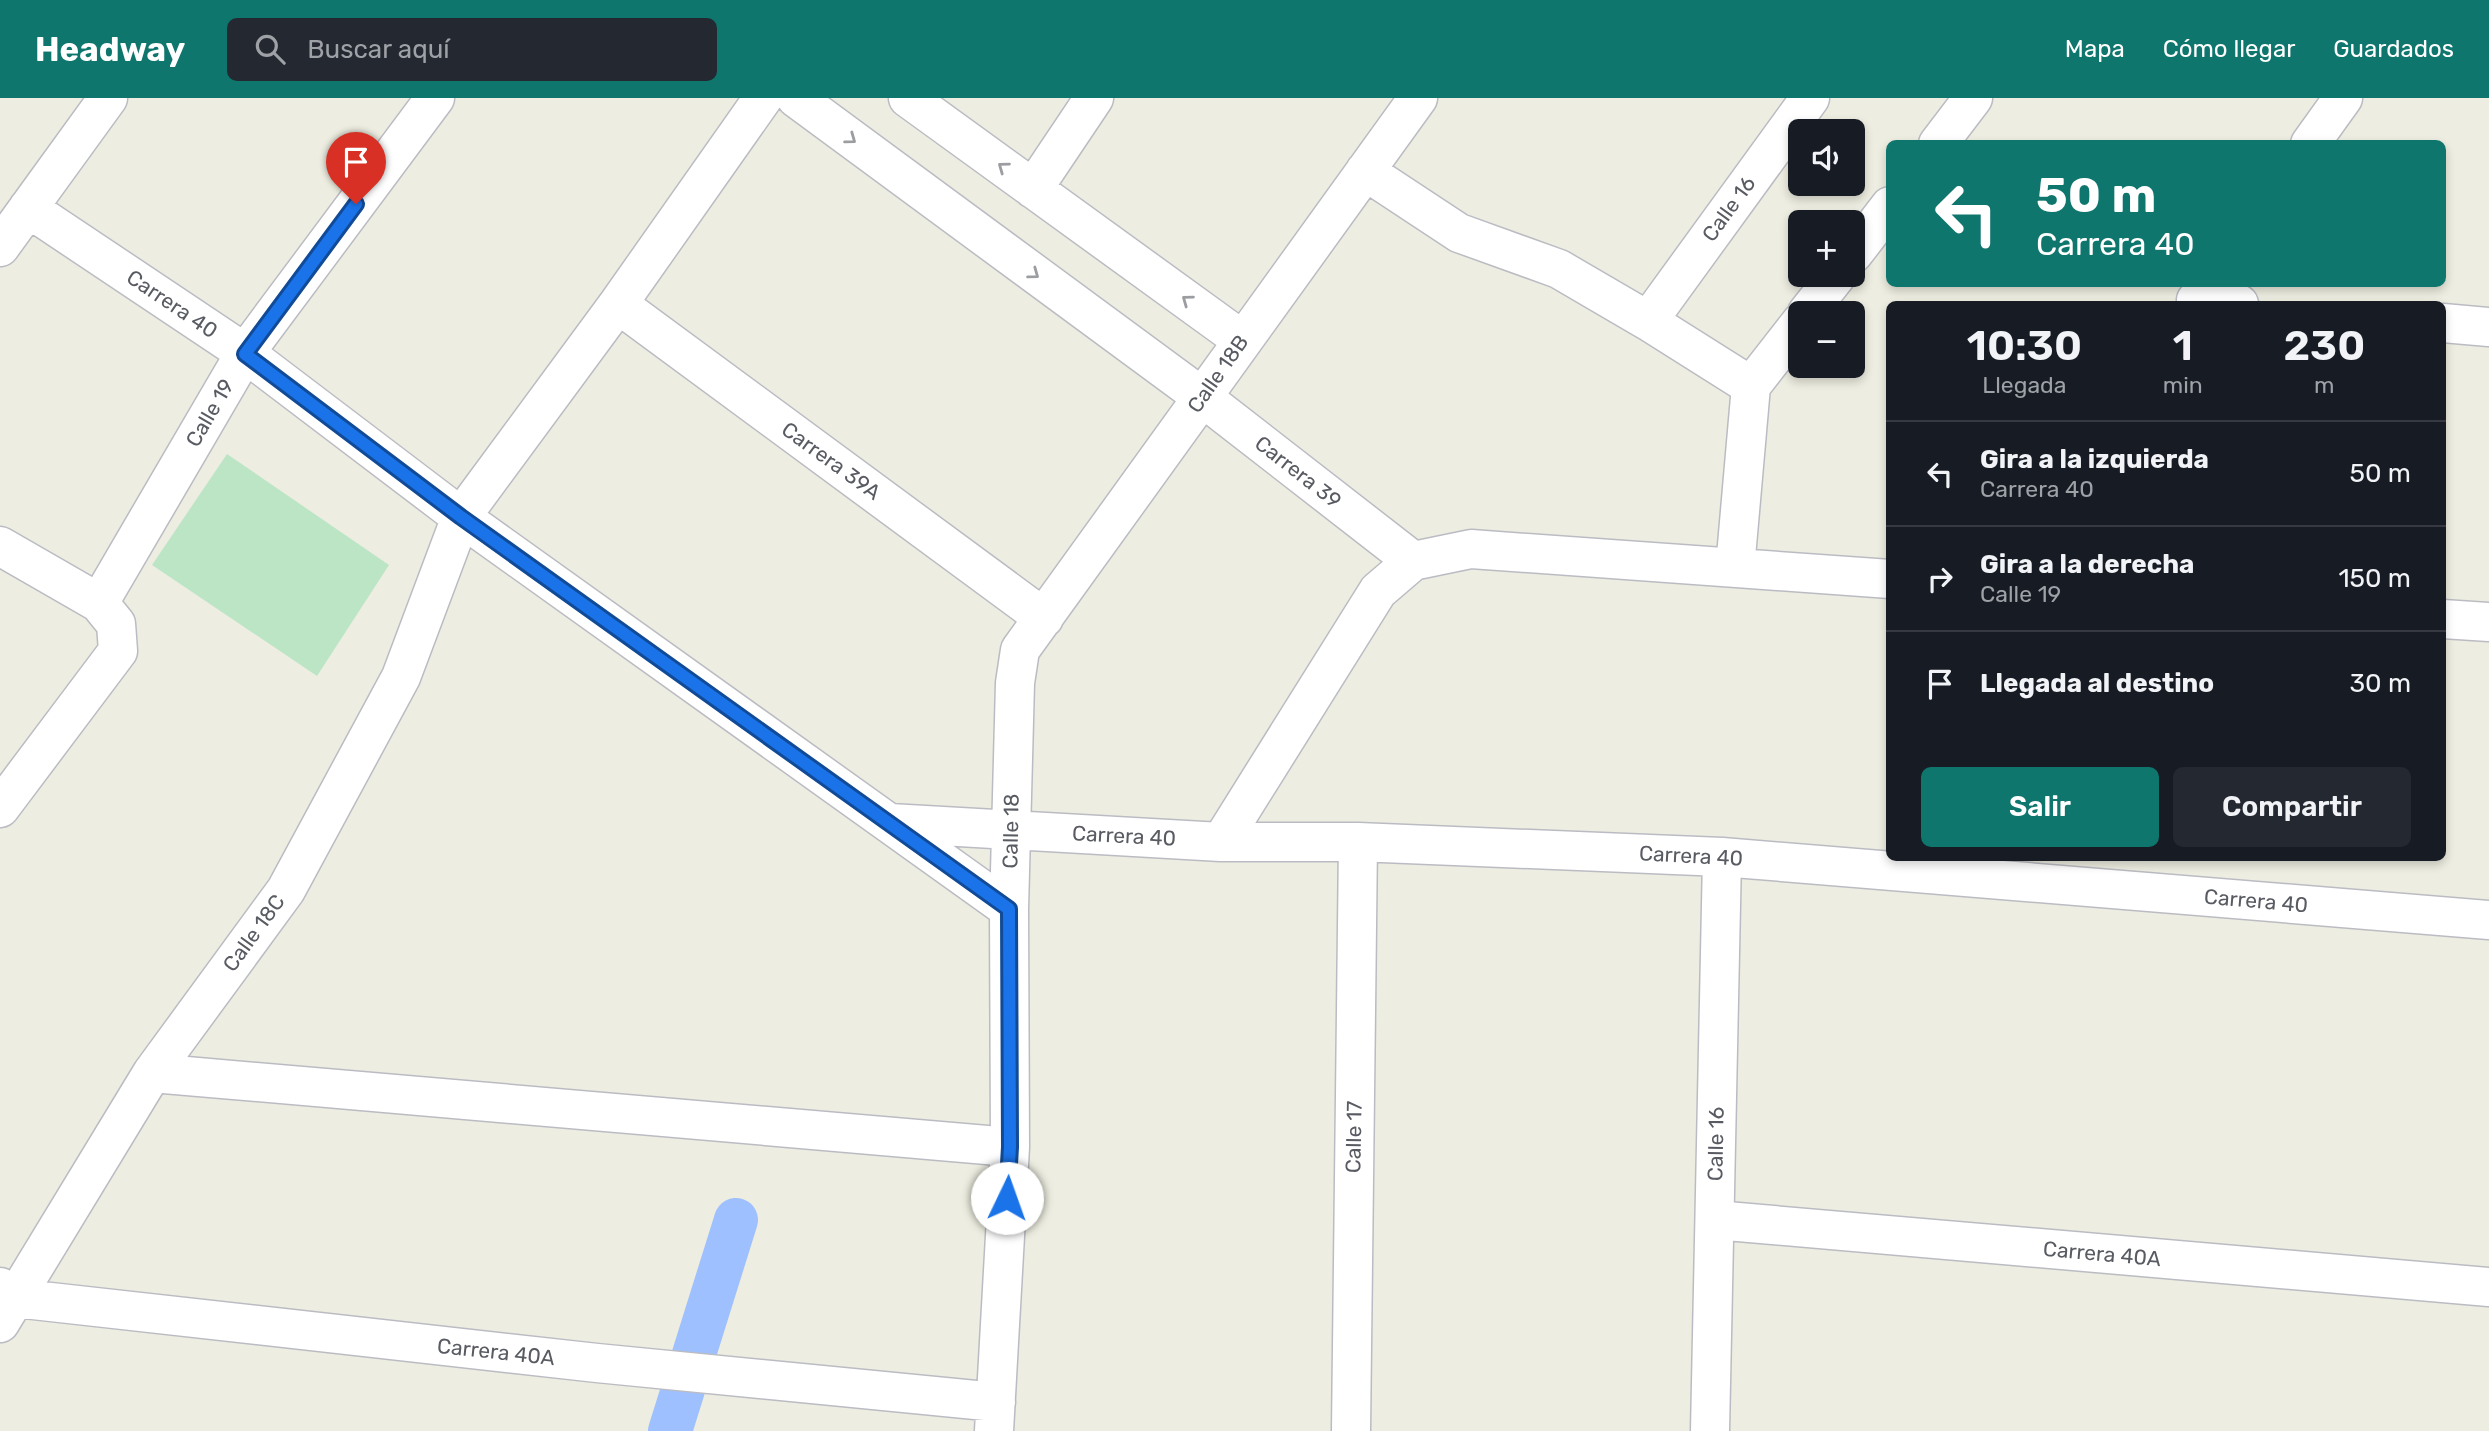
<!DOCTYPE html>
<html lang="es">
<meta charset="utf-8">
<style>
:root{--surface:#171b24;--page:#242831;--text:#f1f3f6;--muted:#9ea1a6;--line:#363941;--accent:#0f766e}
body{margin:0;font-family:Rubik,sans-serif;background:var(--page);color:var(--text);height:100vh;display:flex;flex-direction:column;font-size:26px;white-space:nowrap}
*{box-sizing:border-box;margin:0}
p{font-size:23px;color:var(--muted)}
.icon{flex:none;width:38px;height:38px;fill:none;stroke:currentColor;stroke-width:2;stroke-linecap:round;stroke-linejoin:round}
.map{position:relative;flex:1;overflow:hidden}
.panel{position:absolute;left:1886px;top:203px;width:560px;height:560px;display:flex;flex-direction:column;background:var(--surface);border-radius:10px;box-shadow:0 4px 10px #0003}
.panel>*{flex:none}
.hud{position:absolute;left:1886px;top:42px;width:560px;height:147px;border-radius:10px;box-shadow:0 4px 10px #0003;background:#0f766e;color:#fff;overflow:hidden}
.tools{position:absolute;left:1788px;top:21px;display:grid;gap:14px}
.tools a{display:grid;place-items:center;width:77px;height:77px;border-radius:10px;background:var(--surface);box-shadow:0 4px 10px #0003;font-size:35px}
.pin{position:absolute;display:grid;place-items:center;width:60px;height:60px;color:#fff;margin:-72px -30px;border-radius:50% 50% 50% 0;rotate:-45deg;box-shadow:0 0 7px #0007}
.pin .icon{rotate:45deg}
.me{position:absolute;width:77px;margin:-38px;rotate:3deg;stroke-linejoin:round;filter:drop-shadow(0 0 5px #0008)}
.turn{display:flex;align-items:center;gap:24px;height:147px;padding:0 35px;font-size:32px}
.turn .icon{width:91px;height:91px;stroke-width:2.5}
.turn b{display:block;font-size:49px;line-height:60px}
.eta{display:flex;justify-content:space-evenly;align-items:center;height:119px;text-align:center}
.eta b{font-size:42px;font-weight:600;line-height:49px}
.button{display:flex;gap:14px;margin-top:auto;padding:14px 35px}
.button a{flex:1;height:80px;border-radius:10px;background:var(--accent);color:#fff;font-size:28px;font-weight:600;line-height:80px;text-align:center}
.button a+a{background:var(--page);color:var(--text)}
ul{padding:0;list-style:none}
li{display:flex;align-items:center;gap:21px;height:105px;padding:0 35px;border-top:2px solid var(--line)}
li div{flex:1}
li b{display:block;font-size:26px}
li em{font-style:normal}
header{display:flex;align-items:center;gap:42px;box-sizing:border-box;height:98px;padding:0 35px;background:var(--accent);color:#fff}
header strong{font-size:33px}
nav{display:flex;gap:38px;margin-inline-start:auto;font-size:24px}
.search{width:490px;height:63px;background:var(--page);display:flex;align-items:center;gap:18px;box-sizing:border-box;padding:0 24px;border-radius:10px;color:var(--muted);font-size:26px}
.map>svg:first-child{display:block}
.park{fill:#bce5c5}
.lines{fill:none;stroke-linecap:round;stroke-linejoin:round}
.canal{stroke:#9ec0ff;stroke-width:44}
.minor-casing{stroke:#bbbcc3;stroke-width:41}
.minor{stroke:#fff;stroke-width:38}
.oneway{stroke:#9b9da1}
.route-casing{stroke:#114b97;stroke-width:18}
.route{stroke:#1a73e8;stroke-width:12}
.labels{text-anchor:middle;stroke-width:5;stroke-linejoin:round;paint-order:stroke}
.street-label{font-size:21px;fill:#595b62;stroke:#fff}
</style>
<header>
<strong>Headway</strong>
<div class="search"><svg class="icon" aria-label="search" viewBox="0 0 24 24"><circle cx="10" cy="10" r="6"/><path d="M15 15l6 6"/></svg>Buscar aquí</div>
<nav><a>Mapa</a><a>Cómo llegar</a><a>Guardados</a></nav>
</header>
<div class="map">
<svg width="2489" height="1333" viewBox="0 0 2489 1333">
<rect width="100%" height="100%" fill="#edede1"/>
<path class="park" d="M227,356l162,111 -72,111 -165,-111z"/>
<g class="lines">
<path class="canal" d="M670,1333l66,-211"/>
<defs>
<path id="minor" d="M796,0l406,299 211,164
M908,0l334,242
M1938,46l35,-46
M2310,46l33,-46
M1365,73l94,62 100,36 89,52 103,65
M1033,91l61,-91
M28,110l217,145 216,164 548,392
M0,149l108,-149
M1853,156l37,-48
M2196,202l43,4
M618,206l426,314
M1807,215l30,-38
M1648,223l162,-223
M2443,225l46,4
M0,448l99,57 17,21 2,27 -118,157
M1735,470l16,-182 50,-64
M99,505l146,-250 190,-255
M2443,521l46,3
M890,725l331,19h137l364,15 767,63
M1221,744l157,-251 35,-30 58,-12 419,30
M152,975l858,74
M1715,1122l774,67
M0,1189l15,11 582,65 399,39
M0,1225l152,-250 134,-183 115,-213 60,-160 157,-213 145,-206
M994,1333l16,-284 -1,-238 6,-226 5,-33 398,-552
M1351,1333l7,-589
M1710,1333l12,-574"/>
</defs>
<use href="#minor" class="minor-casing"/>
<use href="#minor" class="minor"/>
</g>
<defs><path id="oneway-chevron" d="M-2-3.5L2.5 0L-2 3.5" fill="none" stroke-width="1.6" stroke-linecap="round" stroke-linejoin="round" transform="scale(1.75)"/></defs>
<g class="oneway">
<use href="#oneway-chevron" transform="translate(851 41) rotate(36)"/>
<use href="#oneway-chevron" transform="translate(1003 69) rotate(-144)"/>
<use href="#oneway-chevron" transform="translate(1034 176) rotate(36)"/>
<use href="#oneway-chevron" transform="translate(1187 202) rotate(-144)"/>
</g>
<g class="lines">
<defs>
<path id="route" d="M356,106l-111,150 216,163 548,392 1,238 -3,51"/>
</defs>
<use href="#route" class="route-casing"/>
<use href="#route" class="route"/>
</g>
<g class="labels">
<g class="street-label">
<text transform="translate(1729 111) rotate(-54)" y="7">Calle 16</text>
<text transform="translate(172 206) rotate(34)" y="7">Carrera 40</text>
<text transform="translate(1218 276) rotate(-55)" y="7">Calle 18B</text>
<text transform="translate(210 315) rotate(-60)" y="7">Calle 19</text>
<text transform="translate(831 363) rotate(36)" y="7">Carrera 39A</text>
<text transform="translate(1298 374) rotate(38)" y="7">Carrera 39</text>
<text transform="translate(1011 733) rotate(-89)" y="7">Calle 18</text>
<text transform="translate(1124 738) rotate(3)" y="7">Carrera 40</text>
<text transform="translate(1691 758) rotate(3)" y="7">Carrera 40</text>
<text transform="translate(2256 803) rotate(5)" y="7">Carrera 40</text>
<text transform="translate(254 835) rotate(-54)" y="7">Calle 18C</text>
<text transform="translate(1354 1039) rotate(-89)" y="7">Calle 17</text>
<text transform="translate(1716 1046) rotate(-89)" y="7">Calle 16</text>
<text transform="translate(2102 1156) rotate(5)" y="7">Carrera 40A</text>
<text transform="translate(496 1254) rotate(6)" y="7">Carrera 40A</text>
</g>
</g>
</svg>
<div class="tools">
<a><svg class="icon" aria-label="sound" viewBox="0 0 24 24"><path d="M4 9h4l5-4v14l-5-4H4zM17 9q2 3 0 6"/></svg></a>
<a>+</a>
<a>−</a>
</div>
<div class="pin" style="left:356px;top:106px;background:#d93025"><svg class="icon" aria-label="arrive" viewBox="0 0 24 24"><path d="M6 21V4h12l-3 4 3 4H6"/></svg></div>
<svg class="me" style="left:1007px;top:1100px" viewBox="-20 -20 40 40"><circle r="19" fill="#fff"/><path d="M0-13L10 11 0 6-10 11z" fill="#1a73e8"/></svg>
<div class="hud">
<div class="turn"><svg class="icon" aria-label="left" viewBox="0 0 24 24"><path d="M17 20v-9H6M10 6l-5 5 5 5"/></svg><div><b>50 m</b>Carrera 40</div></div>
</div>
<section class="panel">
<div class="eta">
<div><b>10:30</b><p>Llegada</p></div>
<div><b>1</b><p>min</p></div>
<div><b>230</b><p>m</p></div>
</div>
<ul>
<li><svg class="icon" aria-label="left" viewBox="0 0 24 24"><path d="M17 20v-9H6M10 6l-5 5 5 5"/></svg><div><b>Gira a la izquierda</b><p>Carrera 40</p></div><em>50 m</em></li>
<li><svg class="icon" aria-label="right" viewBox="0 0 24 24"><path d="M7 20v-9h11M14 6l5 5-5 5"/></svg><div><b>Gira a la derecha</b><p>Calle 19</p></div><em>150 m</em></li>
<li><svg class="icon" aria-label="arrive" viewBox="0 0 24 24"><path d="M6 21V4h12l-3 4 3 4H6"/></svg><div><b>Llegada al destino</b></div><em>30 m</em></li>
</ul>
<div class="button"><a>Salir</a><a>Compartir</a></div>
</section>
</div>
